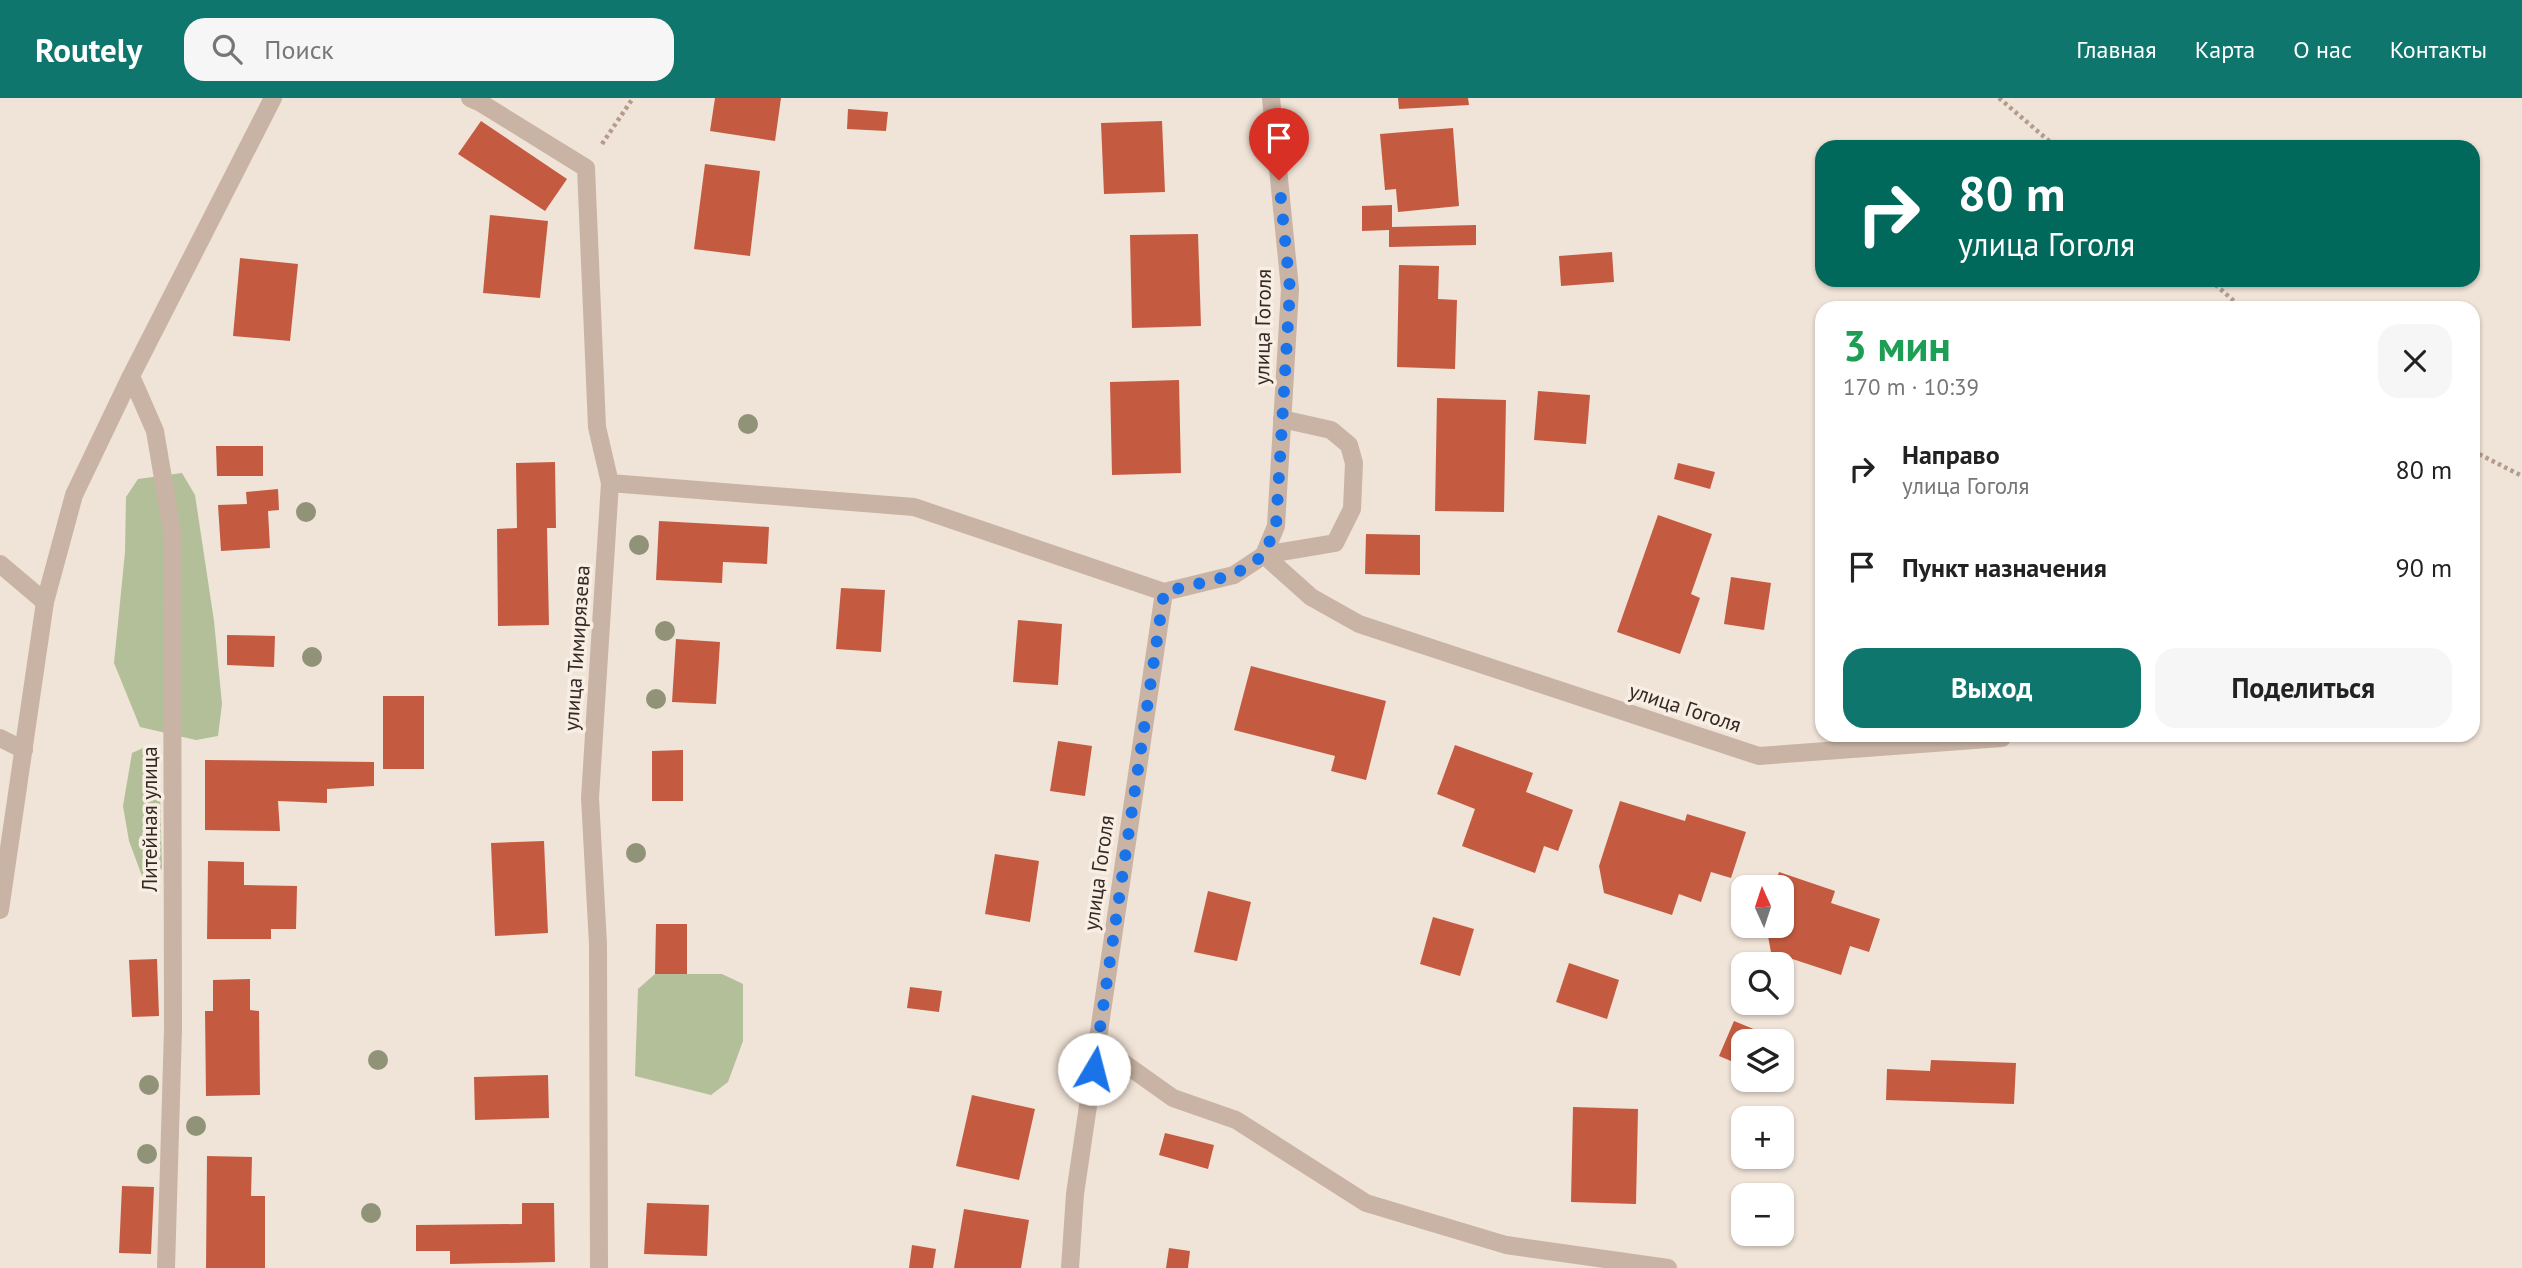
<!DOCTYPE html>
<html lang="ru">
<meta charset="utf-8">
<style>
:root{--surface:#fff;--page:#f6f6f6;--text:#222;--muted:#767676;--accent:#0f766e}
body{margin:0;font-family:"PT Sans",sans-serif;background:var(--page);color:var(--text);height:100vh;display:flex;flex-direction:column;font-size:26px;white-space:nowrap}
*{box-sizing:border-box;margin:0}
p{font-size:23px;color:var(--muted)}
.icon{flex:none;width:38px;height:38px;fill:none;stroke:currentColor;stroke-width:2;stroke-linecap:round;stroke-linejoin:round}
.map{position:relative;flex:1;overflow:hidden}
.drawer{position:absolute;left:1815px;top:203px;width:665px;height:441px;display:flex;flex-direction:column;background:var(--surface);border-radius:21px;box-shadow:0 2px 5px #0004}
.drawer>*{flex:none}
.guide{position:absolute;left:1815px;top:42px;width:665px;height:147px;border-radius:21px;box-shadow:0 2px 5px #0004;background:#00695c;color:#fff;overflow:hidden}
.needle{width:46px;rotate:357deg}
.tools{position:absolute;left:1731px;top:777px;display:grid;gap:14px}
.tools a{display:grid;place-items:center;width:63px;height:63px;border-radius:14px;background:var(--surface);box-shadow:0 2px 5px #0004;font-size:35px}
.pin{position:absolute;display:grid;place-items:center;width:60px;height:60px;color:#fff;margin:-72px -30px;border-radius:50% 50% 50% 0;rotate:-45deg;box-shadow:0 0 7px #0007}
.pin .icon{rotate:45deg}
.me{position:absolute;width:77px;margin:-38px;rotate:8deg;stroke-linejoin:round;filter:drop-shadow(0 0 5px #0008)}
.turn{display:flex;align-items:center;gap:24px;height:147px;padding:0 28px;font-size:32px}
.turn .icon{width:91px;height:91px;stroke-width:2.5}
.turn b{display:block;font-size:49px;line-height:60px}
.round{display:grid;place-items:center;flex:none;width:74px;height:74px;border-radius:21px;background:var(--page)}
.overview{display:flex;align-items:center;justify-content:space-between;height:119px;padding:0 28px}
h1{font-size:42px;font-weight:800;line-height:52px;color:#1e9e55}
.button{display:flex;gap:14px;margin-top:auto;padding:14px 28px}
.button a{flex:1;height:80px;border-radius:21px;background:var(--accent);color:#fff;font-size:28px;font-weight:800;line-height:80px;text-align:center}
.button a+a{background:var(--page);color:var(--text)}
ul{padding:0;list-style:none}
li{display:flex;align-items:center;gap:21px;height:98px;padding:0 28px}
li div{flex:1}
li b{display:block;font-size:26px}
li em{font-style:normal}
header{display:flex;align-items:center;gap:42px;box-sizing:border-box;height:98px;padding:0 35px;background:var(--accent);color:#fff}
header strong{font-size:33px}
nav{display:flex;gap:38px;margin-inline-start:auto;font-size:24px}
.search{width:490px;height:63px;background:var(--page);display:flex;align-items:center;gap:18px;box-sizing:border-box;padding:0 24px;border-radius:21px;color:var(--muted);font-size:26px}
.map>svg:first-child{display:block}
.green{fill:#b3bf98}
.building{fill:#c45b41}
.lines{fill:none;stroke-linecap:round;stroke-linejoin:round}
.path{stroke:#b39c8e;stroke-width:4.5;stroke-dasharray:3.5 3.5;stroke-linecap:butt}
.lane{stroke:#c8b3a4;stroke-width:18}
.street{stroke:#c8b3a4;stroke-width:18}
.tree{fill:#919378}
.route{stroke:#1a73e8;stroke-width:12;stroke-dasharray:0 21.6}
.labels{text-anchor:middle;stroke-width:7;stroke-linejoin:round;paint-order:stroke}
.street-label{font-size:21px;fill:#332925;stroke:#f8eee3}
</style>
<header>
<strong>Routely</strong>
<div class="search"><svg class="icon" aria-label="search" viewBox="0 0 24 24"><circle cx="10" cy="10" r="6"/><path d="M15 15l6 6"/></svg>Поиск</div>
<nav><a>Главная</a><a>Карта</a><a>О нас</a><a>Контакты</a></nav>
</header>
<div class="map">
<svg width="2522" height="1170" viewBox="0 0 2522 1170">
<rect width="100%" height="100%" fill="#f0e3d7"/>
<path class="green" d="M182,375l13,22 19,126 8,83 -4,32 -22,4 -56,-13 -26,-64 11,-111 1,-55 12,-18z
M143,650l16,5 3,116 -20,7 -13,-35 -6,-35 9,-53z
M655,876h67l21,10v57l-15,41 -17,13 -76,-19 3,-87z"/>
<path class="building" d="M715,0h66l-6,43 -65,-10z
M1398,0h70l1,7 -70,4z
M848,11l40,3 -2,19 -39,-2z
M481,23l86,58 -22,32 -87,-57z
M1162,23l3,71 -61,2 -3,-71z
M1453,30l6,78 -61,6 -2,-23 -11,1 -5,-56z
M705,66l55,7 -10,85 -56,-7z
M1392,107v22l84,-2v20l-87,2v-17l-27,1v-25z
M490,117l58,6 -8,77 -57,-5z
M1198,136l3,92 -69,2 -2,-93z
M1612,154l2,30 -53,4 -2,-30z
M240,160l58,6 -8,77 -57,-5z
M1399,167l40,1 -1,33 19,1 -2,69 -58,-2z
M1179,282l2,93 -69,2 -2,-93z
M1538,293l52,4 -4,49 -52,-4z
M1437,300l69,2 -2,112 -69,-1z
M216,348h47v30h-46z
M555,364l1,66h-9l2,97 -51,1 -1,-97 20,-1 -1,-65z
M1678,365l37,9 -5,17 -36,-10z
M278,391l1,21 -11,1 2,37 -49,3 -3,-46 29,-1 -1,-12z
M1658,417l54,19 -21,60 9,4 -20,56 -63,-22z
M659,423l110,6 -2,37 -44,-2 -1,21 -66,-3z
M1366,436l54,1v40l-55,-1z
M1731,479l40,6 -7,47 -40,-6z
M841,490l44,2 -4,62 -45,-3z
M1018,522l44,4 -4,61 -45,-3z
M227,537l48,1 -1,31 -47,-2z
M676,541l44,3 -4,62 -44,-2z
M1251,568l135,35 -20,79 -35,-9 4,-15 -101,-26z
M383,598h41v73h-41z
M1058,643l34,5 -7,50 -35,-5z
M1455,647l78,28 -7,19 47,18 -15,41 -14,-5 -9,27 -73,-27 13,-37 -38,-15z
M683,652v51h-31v-50z
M205,662l169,2v24l-47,3v14l-49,-2 2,30 -75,-1z
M1620,703l65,20 2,-7 59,18 -15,46 -20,-6 -10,30 -22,-8 -7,21 -68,-22 -5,-27z
M544,743l4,92 -53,3 -4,-93z
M995,756l44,7 -9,61 -45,-8z
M208,763l36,1v23l53,1 -1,43h-25v10h-64z
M1779,774l56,19 -4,12 49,16 -11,33 -19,-6 -9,29 -70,-23 -5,-26h16v-39h-8z
M1208,793l43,11 -14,59 -43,-9z
M1433,819l41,12 -14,47 -40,-12z
M656,826h31v50h-32z
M157,861l2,57 -27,1 -3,-57z
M1569,865l50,17 -12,39 -51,-17z
M250,881v31l9,1 1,84 -54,1 -1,-85h8v-31z
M910,889l32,4 -3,21 -32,-4z
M1734,923l39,16 -2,4h-28v25l-24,-10z
M1931,962l85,3 -2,41 -128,-4 1,-31 43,2z
M548,977l1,43 -74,2 -1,-43z
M972,997l63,14 -16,71 -63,-14z
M1573,1009l65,2 -2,95 -65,-2z
M1165,1035l49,12 -6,24 -49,-14z
M207,1058l45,1 -1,39h14v72h-59z
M122,1088l32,1 -3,67 -32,-1z
M522,1105h32l1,59 -105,2v-13h-34v-26l106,-1z
M647,1105l62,2 -2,51 -63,-2z
M964,1111l65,11 -8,48h-67z
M912,1147l24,4 -3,19h-24z
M1169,1150l21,3 -2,17h-22z"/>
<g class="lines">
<path class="path" d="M1999,0l57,49
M602,46l31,-46
M2210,182l32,28
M2473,353l49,25"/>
<path class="lane" d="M1264,457l71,-12 17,-34 2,-46 -5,-18 -18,-15 -49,-11
M0,466l45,38
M0,640l24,12
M1097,946l76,54 63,22 130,83 140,42 162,23"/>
<path class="street" d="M470,0l11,5 105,65 11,259 13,56 -20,315 8,146 1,324
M131,278l24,55 17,100 1,498 -7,239
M610,385l304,24 250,85
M1264,457l47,42 48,27 400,132 243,-18
M0,812l45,-308 29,-107 57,-119 142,-278
M1070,1170l5,-74 89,-602 70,-17 30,-20 12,-29 14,-237 -19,-191"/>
</g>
<g class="tree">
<circle cx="748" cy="326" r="10"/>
<circle cx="306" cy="414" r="10"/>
<circle cx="639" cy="447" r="10"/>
<circle cx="665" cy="533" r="10"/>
<circle cx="312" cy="559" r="10"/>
<circle cx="656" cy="601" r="10"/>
<circle cx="636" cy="755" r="10"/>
<circle cx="378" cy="962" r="10"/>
<circle cx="149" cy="987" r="10"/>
<circle cx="196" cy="1028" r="10"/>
<circle cx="147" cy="1056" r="10"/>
<circle cx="371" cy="1115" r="10"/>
</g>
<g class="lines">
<path class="route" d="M1094,971l70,-477 70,-17 30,-20 12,-29 14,-237 -11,-109"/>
</g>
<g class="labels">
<g class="street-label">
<text transform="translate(1263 229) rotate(-89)" y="7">улица Гоголя</text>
<text transform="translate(577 550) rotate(-86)" y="7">улица Тимирязева</text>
<text transform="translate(1685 610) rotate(18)" y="7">улица Гоголя</text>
<text transform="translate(150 721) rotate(-90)" y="7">Литейная улица</text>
<text transform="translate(1099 775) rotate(-82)" y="7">улица Гоголя</text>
</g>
</g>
</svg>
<div class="tools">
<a><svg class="needle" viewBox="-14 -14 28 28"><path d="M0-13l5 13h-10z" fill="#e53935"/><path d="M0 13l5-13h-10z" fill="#767676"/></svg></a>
<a><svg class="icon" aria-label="search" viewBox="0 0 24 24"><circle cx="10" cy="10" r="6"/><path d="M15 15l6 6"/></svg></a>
<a><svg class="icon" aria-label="layers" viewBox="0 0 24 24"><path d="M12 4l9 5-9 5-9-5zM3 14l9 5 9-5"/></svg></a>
<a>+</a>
<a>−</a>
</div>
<div class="pin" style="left:1279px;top:82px;background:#d93025"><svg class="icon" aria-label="arrive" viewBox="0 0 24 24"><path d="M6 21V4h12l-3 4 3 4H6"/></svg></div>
<svg class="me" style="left:1094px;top:971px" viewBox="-20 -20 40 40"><circle r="19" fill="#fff"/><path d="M0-13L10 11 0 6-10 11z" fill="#1a73e8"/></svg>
<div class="guide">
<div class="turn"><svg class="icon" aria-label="right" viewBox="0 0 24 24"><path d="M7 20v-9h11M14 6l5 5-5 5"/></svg><div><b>80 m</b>улица Гоголя</div></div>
</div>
<section class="drawer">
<div class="overview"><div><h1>3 мин</h1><p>170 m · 10:39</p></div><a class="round"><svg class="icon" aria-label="close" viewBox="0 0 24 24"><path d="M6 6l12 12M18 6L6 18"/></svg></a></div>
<ul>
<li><svg class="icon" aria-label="right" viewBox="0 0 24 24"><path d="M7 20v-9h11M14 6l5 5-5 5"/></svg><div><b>Направо</b><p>улица Гоголя</p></div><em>80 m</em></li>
<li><svg class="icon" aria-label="arrive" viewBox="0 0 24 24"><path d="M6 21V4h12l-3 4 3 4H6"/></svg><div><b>Пункт назначения</b></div><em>90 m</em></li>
</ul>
<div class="button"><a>Выход</a><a>Поделиться</a></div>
</section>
</div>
